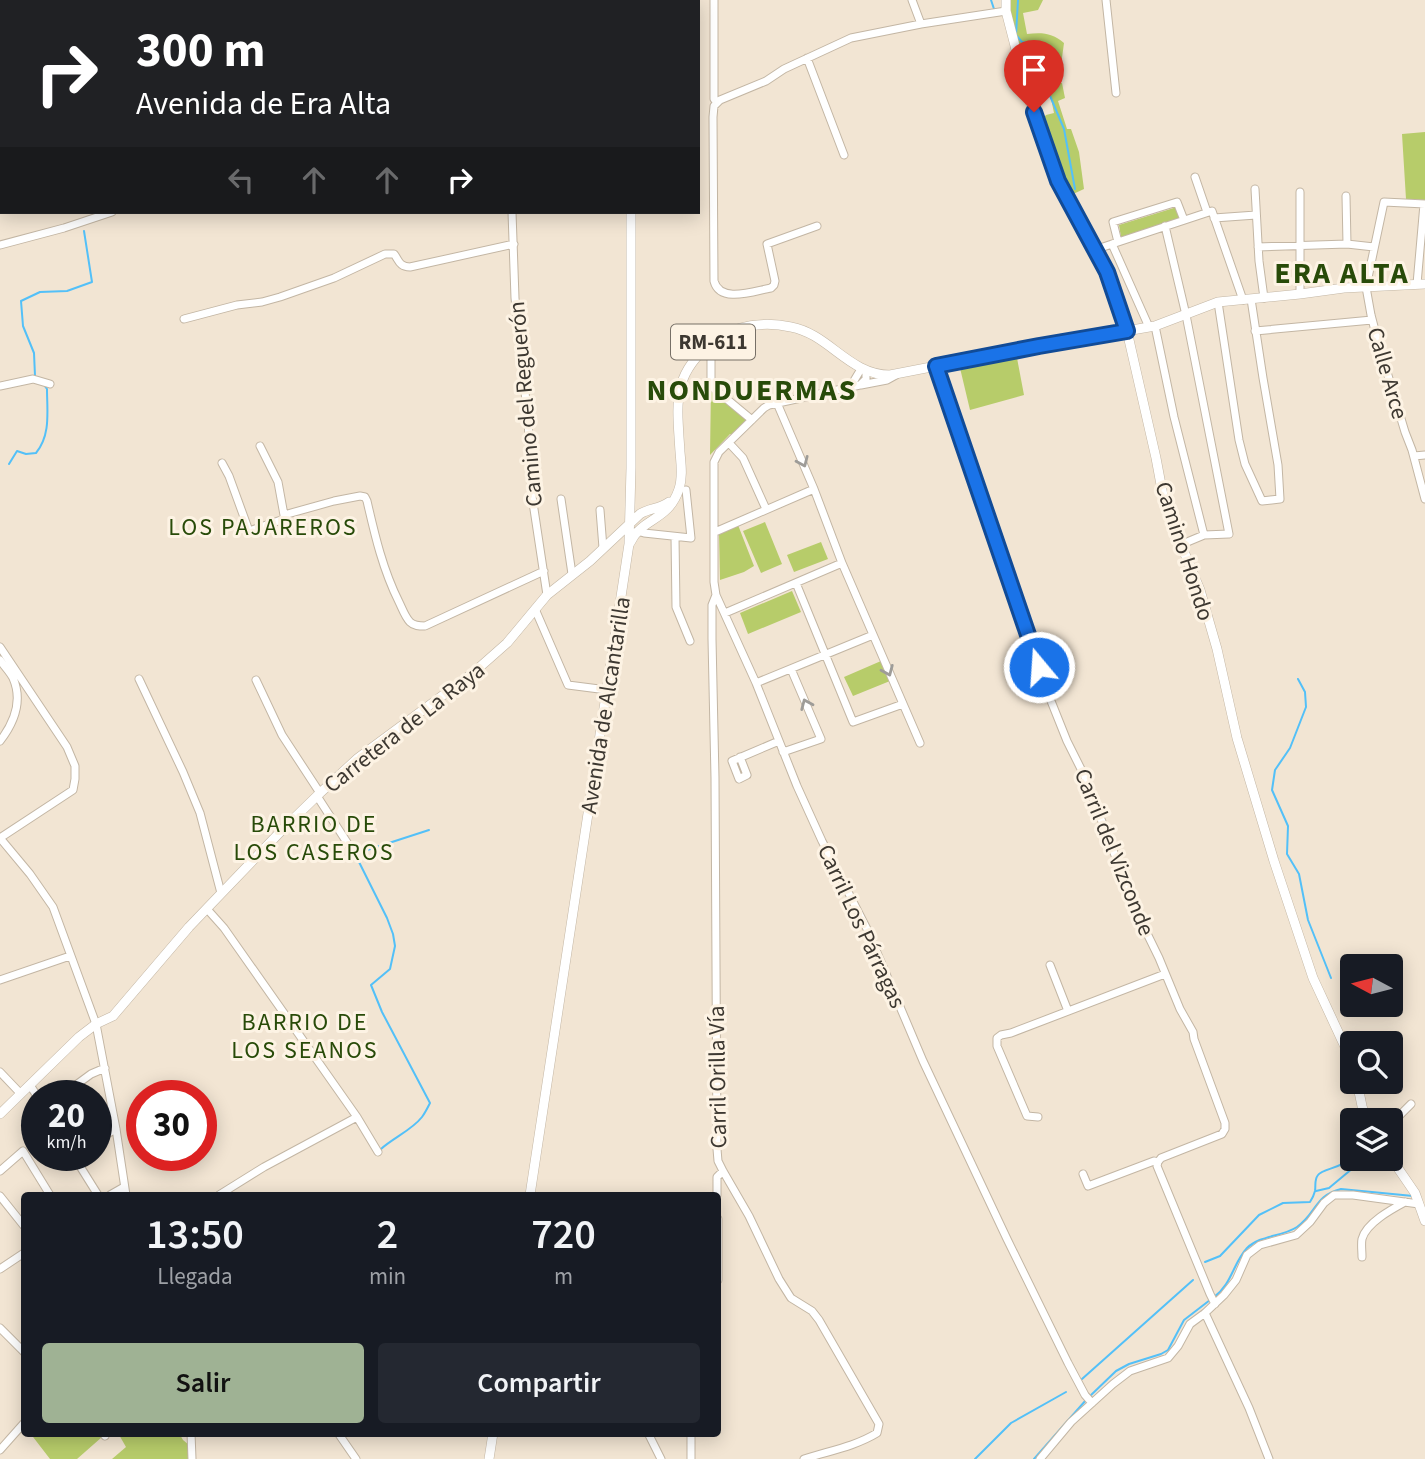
<!DOCTYPE html>
<html lang="es">
<meta charset="utf-8">
<style>
:root{--surface:#171b24;--page:#242831;--text:#f1f3f6;--muted:#9ea1a6;--accent:#9fb294}
body{margin:0;font-family:"Source Sans 3",sans-serif;background:var(--page);color:var(--text);height:100vh;display:flex;flex-direction:column;font-size:26px;white-space:nowrap}
*{box-sizing:border-box;margin:0}
p{font-size:23px;color:var(--muted)}
.icon{flex:none;width:38px;height:38px;fill:none;stroke:currentColor;stroke-width:2;stroke-linecap:round;stroke-linejoin:round}
.map{position:relative;flex:1;overflow:hidden}
.side{position:absolute;left:21px;top:1192px;width:700px;height:245px;display:flex;flex-direction:column;background:var(--surface);border-radius:7px;box-shadow:0 4px 18px #0003}
.side>*{flex:none}
.hud{position:absolute;left:0px;top:0px;width:700px;height:214px;box-shadow:0 4px 18px #0003;background:#202124;color:#fff;overflow:hidden}
.needle{width:46px;rotate:277deg}
.fabs{position:absolute;left:1340px;top:954px;display:grid;gap:14px}
.fabs a{display:grid;place-items:center;width:63px;height:63px;border-radius:7px;background:var(--surface);box-shadow:0 4px 18px #0003;font-size:35px}
.speed{position:absolute;left:21px;top:1080px;display:flex;gap:14px;font-size:35px;font-weight:700;text-align:center}
.speed>*{display:grid;place-content:center;width:91px;height:91px;border-radius:50%;background:var(--surface);box-shadow:0 4px 18px #0003;line-height:1}
.speed small{font-size:18px;font-weight:400}
.speed .limit{border:10px solid #d22;background:#fff;color:#111}
.pin{position:absolute;display:grid;place-items:center;width:60px;height:60px;color:#fff;margin:-72px -30px;border-radius:50% 50% 50% 0;rotate:-45deg;box-shadow:0 0 7px #0007}
.pin .icon{rotate:45deg}
.me{position:absolute;width:77px;margin:-38px;rotate:342deg;stroke-linejoin:round;filter:drop-shadow(0 0 5px #0008)}
.turn{display:flex;align-items:center;gap:24px;height:147px;padding:0 21px;font-size:32px}
.turn .icon{width:91px;height:91px;stroke-width:2.5}
.turn b{display:block;font-size:49px;line-height:60px}
.lanes{display:flex;align-items:center;height:66px;padding:0 21px;background:#0003;justify-content:center;gap:35px;direction:ltr}
.lanes .off{opacity:.35}
.eta{display:flex;justify-content:space-evenly;align-items:center;height:119px;text-align:center}
.eta b{font-size:42px;font-weight:600;line-height:49px}
.cta{display:flex;gap:14px;margin-top:auto;padding:14px 21px}
.cta a{flex:1;height:80px;border-radius:7px;background:var(--accent);color:#111;font-size:28px;font-weight:600;line-height:80px;text-align:center}
.cta a+a{background:var(--page);color:var(--text)}
.map>svg:first-child{display:block}
.green{fill:#b7cc6a}
.lines{fill:none;stroke-linecap:round;stroke-linejoin:round}
.stream{stroke:#53c0f8;stroke-width:2}
.minor-casing{stroke:#c3b6a4;stroke-width:9}
.major-casing{stroke:#c3b6a4;stroke-width:10}
.minor{stroke:#fff;stroke-width:7}
.major{stroke:#fff;stroke-width:9}
.oneway{stroke:#9e9c98}
.route-casing{stroke:#114b97;stroke-width:18}
.route{stroke:#1a73e8;stroke-width:12}
.labels{text-anchor:middle;stroke-width:6;stroke-linejoin:round;paint-order:stroke}
.shield{fill:#fdf3e4;stroke:#777067;stroke-width:2}
.shield-label{font-size:21px;font-weight:bold;fill:#3d3831}
.street-label{font-size:23px;fill:#3d3831;stroke:#fdf3e4}
.neighbourhood-label{font-size:24px;letter-spacing:2px;fill:#284b09;stroke:#fdf3e4}
.district-label{font-size:30px;font-weight:bold;letter-spacing:2px;fill:#284b09;stroke:#fdf3e4}
</style>
<div class="map">
<svg width="1425" height="1459" viewBox="0 0 1425 1459">
<rect width="100%" height="100%" fill="#f2e5d3"/>
<path class="green" d="M1008,0h35l-5,10 -15,3 4,21c15,-2 26,-1 37,9l-3,22 -7,9 2,7 6,2 3,15 -7,3 9,28h4l8,23 5,37 -13,6 -7,-10 -13,-42 -5,-5 -6,-16 6,-7 8,-2 -5,-24 -9,1 -5,-10 -2,-11 8,-13 -4,2 -10,14 -4,1z
M1425,132v68l-19,-1 -4,-65z
M1177,207l3,11 -59,19 -2,-12z
M1017,358l7,37 -54,15 -10,-42z
M711,386l41,34 -16,16 -6,-2 -20,21z
M765,522l17,42 -21,9 -18,-42z
M738,525l16,41 -10,6 -24,8 -1,-47z
M821,542l7,17 -34,13 -7,-17z
M792,591l9,21 -53,22 -8,-21z
M881,661l9,20 -37,15 -9,-19z
M30,1433h69l3,4 -25,22h-27z
M118,1433h61l4,7 6,5 1,14h-78l14,-12z"/>
<g class="lines">
<path class="stream" d="M991,0l3,9
M1018,0l-2,35 6,7 27,5 -9,25 24,57 11,60
M117,2l4,-2
M35,376l-1,-23 -11,-27 -2,-25 19,-9 27,-1 25,-9 -8,-51
M9,464l8,-13 9,3 10,-1c15,-18 11,-42 11,-64l-3,-4
M1298,679l7,13 1,15 -16,41 -15,22 -3,20 16,36 -1,28 12,20 9,46 23,58
M381,1149c12,-11 31,-19 41,-32 3,-4 6,-10 8,-14l-48,-91 -11,-27 19,-16 5,-23 -2,-12 -6,-16 -32,-64 74,-24
M1316,1191l13,-3 36,-30
M1205,1262l15,-6 39,-41 24,-12 27,-1c2,-3 4,-7 5,-11 1,-6 -1,-11 3,-16 4,-6 24,-7 35,-18
M1214,1297c18,-13 19,-34 33,-49 13,-13 35,-11 50,-21 19,-13 18,-32 44,-38l72,7
M1082,1379l111,-99
M1090,1396l26,-25 13,-7 32,-10 7,-4 16,-30 26,-20
M975,1459l36,-36 55,-31
M1034,1459l52,-59"/>
<defs>
<path id="minor" d="M170,0v2
M714,0v99l3,4
M912,0l9,24 85,-13
M1106,0l10,93
M542,2v-2
M807,58l37,97
M1195,177l12,35
M1255,189l4,72 5,37
M1300,192v102
M1346,196l1,48
M1425,204l-41,-2 -18,85 5,28 7,27 27,90 7,18 13,49
M512,212l3,86 13,122 4,76 15,99
M1214,218l42,-3
M817,226l-50,18 8,37 -1,4 -3,3c-17,3 -51,16 -57,-7l-1,-164 1,-11 6,-6 46,-19 18,-12 67,-31 70,-14
M1165,226l21,89 43,219 -25,1
M1118,242l-5,-20 64,-20 7,18
M1112,244l37,83
M0,245l64,-17 48,-16
M1258,247l89,-3 27,3
M1094,250l118,-39 31,89
M1417,284l7,-80
M1218,302l21,138 6,24 17,37 18,-2 -2,-34 -15,-87 -12,-79
M184,319l53,-14 25,-3 18,-5 54,-19 51,-24h9c5,6 5,13 16,13l104,-23
M1155,326l19,91 30,118 -24,10
M1255,331l117,-11
M711,351v35l41,34
M936,366l111,325 20,50 17,34 54,140 21,43 21,51 13,23 1,7 31,84v6l-3,5 -61,24 -3,4 -1,4 53,128 5,10
M866,371v8l-6,6 -91,20 -5,3 -45,44 -5,10v120l2,13 40,88 41,103 25,55 45,88 56,132 84,178 61,124 17,32 7,8
M861,385l26,-5 9,-5
M0,386l33,-7 17,5
M848,387l4,-3 9,-15
M777,403l37,86 28,74 78,180
M729,443l14,15 23,51
M260,446l18,36 6,33
M1414,456l11,-1
M222,463l7,13 20,55 35,-12v-4l50,-14 26,-5 5,1 2,4c8,35 16,69 32,101 3,6 6,15 11,20 4,4 9,4 15,4l119,-55
M561,499l11,75
M600,510l3,38
M637,531l7,2 47,5 -5,-48
M715,532l99,-43
M675,537l1,70 14,34
M796,583l57,139 50,-18
M716,595l-4,10v34l3,139 2,371 1,12 5,10 26,45 30,63 12,19 21,13 7,9 60,104 -2,9c-23,14 -49,18 -73,26
M535,609l33,76 39,5
M725,613l117,-50
M0,647l67,100 8,19v13l-2,11 -73,48
M0,660c4,6 10,12 13,18 10,23 1,45 -13,63
M139,679l44,93 17,41 21,80
M256,680l26,55 38,58
M756,683l117,-48
M783,752l38,-13 -30,-70
M740,757l7,18 -8,4 -7,-18 47,-20
M317,796l31,48
M0,838l30,36 23,33 43,117 20,105 10,66
M207,909l17,19 133,189 -93,50 -45,28
M1050,965l18,46
M0,980l70,-24
M0,1072l21,22
M79,1084l6,12
M30,1085l7,11
M61,1096l30,-22 14,-6
M96,1116l10,18
M357,1117l21,35
M1038,1117l-11,-1 -30,-70v-8l4,-3 10,-2 154,-59
M1391,1124l20,-20
M96,1140l20,-11
M73,1155l25,40
M0,1171l23,-20 27,44
M1083,1174l5,12 66,-25 4,1
M110,1195l14,-8
M717,1195v-18l6,-6
M0,1196l24,30
M718,1219v61
M1362,1257c0,-6 -1,-13 0,-18 4,-16 30,-30 43,-37
M0,1269l24,-16
M1205,1313l44,95 20,51
M0,1328l24,24
M103,1433l2,3
M191,1433l1,26
M338,1433l18,26
M648,1433l13,26
M691,1433v26
M0,1450l24,-27
M1040,1459l31,-37 42,-38 17,-13 38,-13 10,-12 12,-22 15,-11 19,-18 12,-15 11,-25 13,-10 36,-10 14,-13 14,-19 10,-8h19l66,9"/>
<path id="major" d="M630,0v2
M1006,0v11l22,85 30,85 49,91 20,59 29,127 9,48 35,84 17,59 20,89 37,123 39,117 40,86
M630,543c12,-26 38,-21 49,-54 4,-12 2,-25 1,-37 -3,-49 -9,-78 34,-111 22,-16 50,-20 77,-14 38,7 58,48 99,48l149,-29 116,-20 63,-24 82,-8 44,-6 81,-4
M1357,1082l5,24 4,14
M0,1114l79,-77 17,-13 17,-8 76,-89 95,-99 36,-35 38,-35 115,-85 34,-30 40,-48 43,-34 50,-47c9,-6 20,-5 29,-12
M1391,1158l24,35 10,28
M530,1195l99,-651 2,-76v-256
M489,1459l4,-26"/>
</defs>
<use href="#minor" class="minor-casing"/>
<use href="#major" class="major-casing"/>
<use href="#minor" class="minor"/>
<use href="#major" class="major"/>
</g>
<defs><path id="oneway-chevron" d="M-2-3.5L2.5 0L-2 3.5" fill="none" stroke-width="1.6" stroke-linecap="round" stroke-linejoin="round" transform="scale(1.75)"/></defs>
<g class="oneway">
<use href="#oneway-chevron" transform="translate(803 462) rotate(66)"/>
<use href="#oneway-chevron" transform="translate(888 671) rotate(67)"/>
<use href="#oneway-chevron" transform="translate(806 704) rotate(-113)"/>
</g>
<g class="lines">
<defs>
<path id="route" d="M1034,112l24,69 49,91 20,59 -88,15 -103,20 103,301"/>
</defs>
<use href="#route" class="route-casing"/>
<use href="#route" class="route"/>
</g>
<g class="labels">
<rect class="shield" x="671" y="324.5" width="84" height="35" rx="5"/>
<g class="shield-label">
<text x="713" y="349">RM-611</text>
</g>
<g class="street-label">
<text transform="translate(1388 373) rotate(74)" y="8">Calle Arce</text>
<text transform="translate(525 404) rotate(-95)" y="8">Camino del Reguerón</text>
<text transform="translate(1185 551) rotate(72)" y="8">Camino Hondo</text>
<text transform="translate(605 705) rotate(-81)" y="8">Avenida de Alcantarilla</text>
<text transform="translate(404 727) rotate(-38)" y="8">Carretera de La Raya</text>
<text transform="translate(1115 852) rotate(68)" y="8">Carril del Vizconde</text>
<text transform="translate(862 926) rotate(65)" y="8">Carril Los Párragas</text>
<text transform="translate(717 1077) rotate(-91)" y="8">Carril Orilla Vía</text>
</g>
<g class="neighbourhood-label">
<text x="263" y="535">LOS PAJAREROS</text>
<text x="314" y="832">BARRIO DE<tspan x="314" dy="28">LOS CASEROS</tspan></text>
<text x="305" y="1030">BARRIO DE<tspan x="305" dy="28">LOS SEANOS</tspan></text>
</g>
<g class="district-label">
<text x="1342" y="283">ERA ALTA</text>
<text x="752" y="400">NONDUERMAS</text>
</g>
</g>
</svg>
<div class="fabs">
<a><svg class="needle" viewBox="-14 -14 28 28"><path d="M0-13l5 13h-10z" fill="#e53935"/><path d="M0 13l5-13h-10z" fill="#9ea1a6"/></svg></a>
<a><svg class="icon" aria-label="search" viewBox="0 0 24 24"><circle cx="10" cy="10" r="6"/><path d="M15 15l6 6"/></svg></a>
<a><svg class="icon" aria-label="layers" viewBox="0 0 24 24"><path d="M12 4l9 5-9 5-9-5zM3 14l9 5 9-5"/></svg></a>
</div>
<div class="speed"><div>20<small>km/h</small></div><div class="limit">30</div></div>
<div class="pin" style="left:1034px;top:112px;background:#d93025"><svg class="icon" aria-label="arrive" viewBox="0 0 24 24"><path d="M6 21V4h12l-3 4 3 4H6"/></svg></div>
<svg class="me" style="left:1039px;top:667px" viewBox="-20 -20 40 40"><circle r="17" fill="#1a73e8" stroke="#fff" stroke-width="3"/><path d="M0-11L8 9 0 5-8 9z" fill="#fff"/></svg>
<div class="hud">
<div class="turn"><svg class="icon" aria-label="right" viewBox="0 0 24 24"><path d="M7 20v-9h11M14 6l5 5-5 5"/></svg><div><b>300 m</b>Avenida de Era Alta</div></div>
<div class="lanes"><svg class="icon off" aria-label="left" viewBox="0 0 24 24"><path d="M17 20v-9H6M10 6l-5 5 5 5"/></svg><svg class="icon off" aria-label="ahead" viewBox="0 0 24 24"><path d="M12 20V5M6 11l6-6 6 6"/></svg><svg class="icon off" aria-label="ahead" viewBox="0 0 24 24"><path d="M12 20V5M6 11l6-6 6 6"/></svg><svg class="icon" aria-label="right" viewBox="0 0 24 24"><path d="M7 20v-9h11M14 6l5 5-5 5"/></svg></div>
</div>
<section class="side">
<div class="eta">
<div><b>13:50</b><p>Llegada</p></div>
<div><b>2</b><p>min</p></div>
<div><b>720</b><p>m</p></div>
</div>
<div class="cta"><a>Salir</a><a>Compartir</a></div>
</section>
</div>
